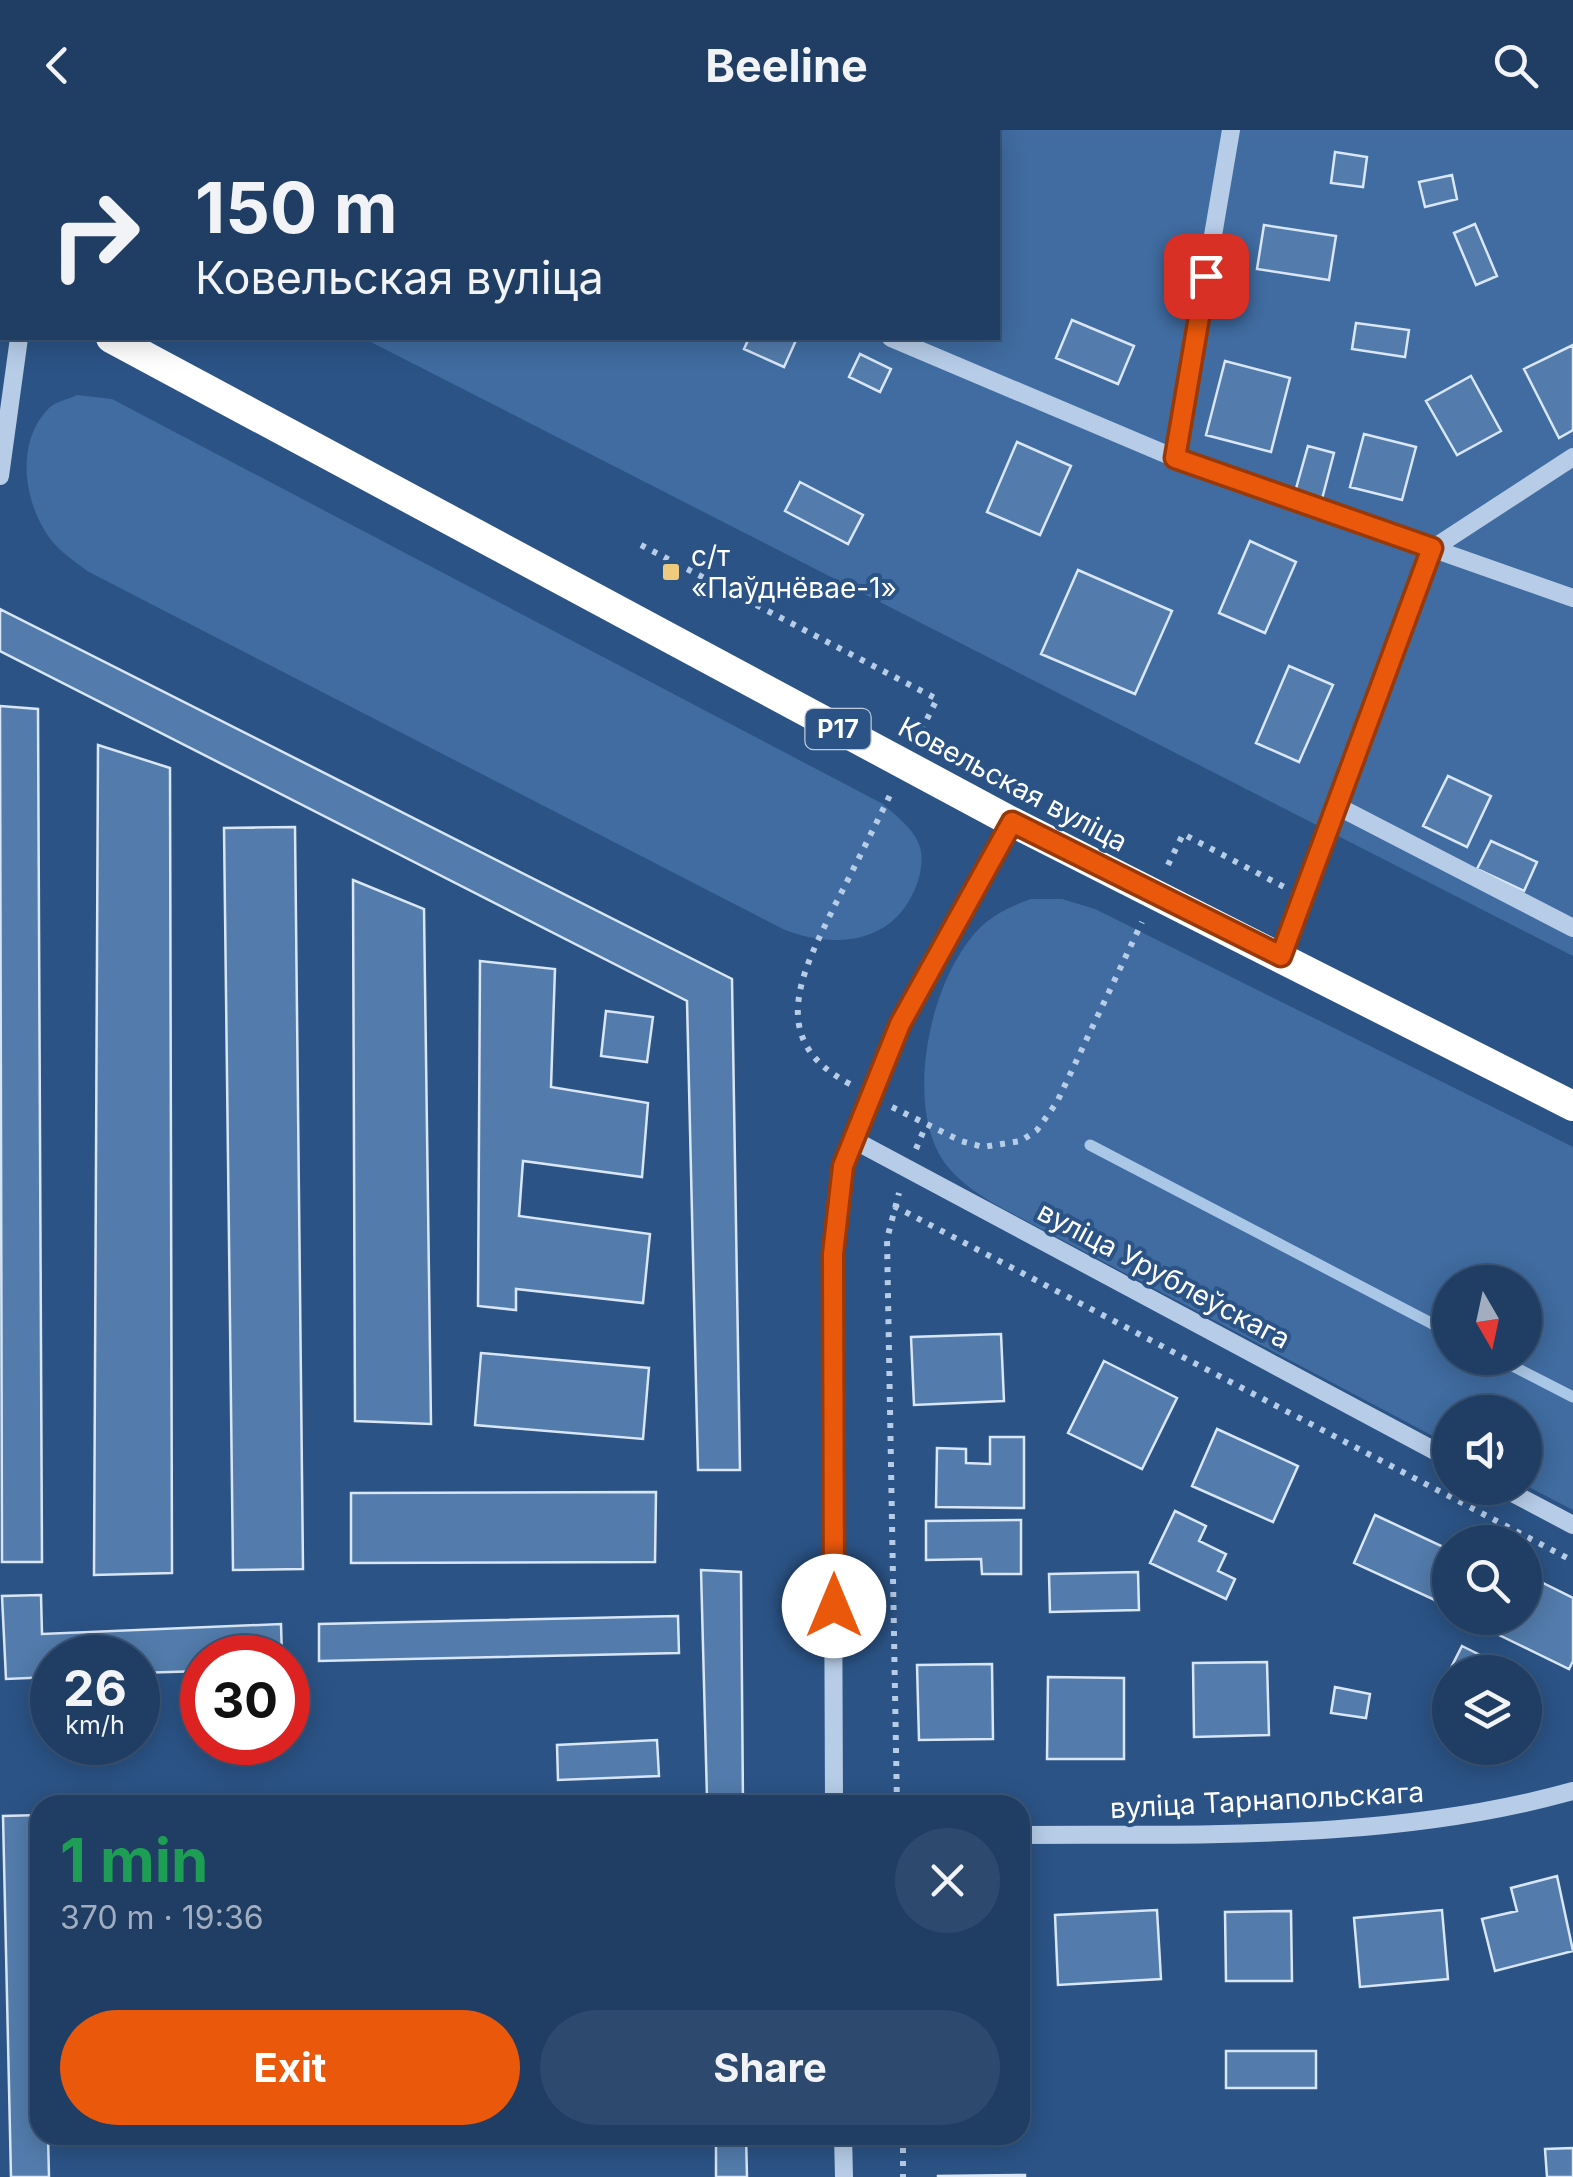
<!DOCTYPE html>
<meta charset="utf-8">
<style>
:root{--surface:#203e64;--page:#2d496d;--text:#f1f3f6;--muted:#a2aebf;--line:#3d5778;--accent:#ea580c}
body{margin:0;font-family:Inter,sans-serif;background:var(--page);color:var(--text);height:100vh;display:flex;flex-direction:column;font-size:38px;white-space:nowrap}
*{box-sizing:border-box;margin:0}
p{font-size:32px;color:var(--muted)}
.icon{flex:none;width:55px;height:55px;fill:none;stroke:currentColor;stroke-width:2;stroke-linecap:round;stroke-linejoin:round}
.map{position:relative;flex:1;overflow:hidden}
.drawer{position:absolute;left:30px;top:1665px;width:1000px;height:350px;display:flex;flex-direction:column;background:var(--surface);border-radius:30px;box-shadow:0 5px 25px #0003,0 0 0 2px var(--line)}
.drawer>*{flex:none}
.banner{position:absolute;left:0px;top:0px;width:1000px;height:210px;box-shadow:0 5px 25px #0003,0 0 0 2px var(--line);background:#203e64;color:var(--text);overflow:hidden}
.needle{width:65px;rotate:171deg}
.buttons{position:absolute;left:1432px;top:1135px;display:grid;gap:20px}
.buttons a{display:grid;place-items:center;width:110px;height:110px;border-radius:50%;background:var(--surface);box-shadow:0 5px 25px #0003,0 0 0 2px var(--line);font-size:50px}
.speed{position:absolute;left:30px;top:1505px;display:flex;gap:20px;font-size:50px;font-weight:700;text-align:center}
.speed>*{display:grid;place-content:center;width:130px;height:130px;border-radius:50%;background:var(--surface);box-shadow:0 5px 25px #0003,0 0 0 2px var(--line);line-height:1}
.speed small{font-size:25px;font-weight:400}
.speed .limit{border:15px solid #d22;background:#fff;color:#111}
.pin{position:absolute;display:grid;place-items:center;width:85px;height:85px;color:#fff;margin:-42px;border-radius:20px;box-shadow:0 5px 15px #0006}
.me{position:absolute;width:110px;margin:-55px;rotate:0deg;stroke-linejoin:round;filter:drop-shadow(0 0 8px #0008)}
.turn{display:flex;align-items:center;gap:35px;height:210px;padding:0 30px;font-size:45px}
.turn .icon{width:130px;height:130px;stroke-width:2.5}
.turn b{display:block;font-size:70px;line-height:85px}
.round{display:grid;place-items:center;flex:none;width:105px;height:105px;border-radius:52px;background:var(--page)}
.overview{display:flex;align-items:center;justify-content:space-between;height:170px;padding:0 30px}
h1{font-size:60px;font-weight:700;line-height:75px;color:#1e9e55}
.button{display:flex;gap:20px;margin-top:auto;padding:20px 30px}
.button a{flex:1;height:115px;border-radius:60px;background:var(--accent);color:#fff;font-size:40px;font-weight:700;line-height:115px;text-align:center}
.button a+a{background:var(--page);color:var(--text)}
header{display:flex;justify-content:space-between;align-items:center;height:130px;padding:0 30px;background:var(--surface);font-size:45px;font-weight:700}
.map>svg:first-child{display:block}
.green{fill:#406ca1;fill-rule:evenodd}
.lines{fill:none;stroke-linecap:round;stroke-linejoin:round}
.stream{stroke:#abc7e7;stroke-width:11}
.building{fill:#537cac;stroke:#d9e6f6;stroke-width:2.5}
.path{stroke:#b6cce7;stroke-width:6;stroke-dasharray:5 8;stroke-linecap:butt}
.minor{stroke:#b6cce7;stroke-width:18}
.highway{stroke:#fff;stroke-width:30}
.route-casing{stroke:#983908;stroke-width:25}
.route{stroke:#ea580c;stroke-width:18}
.poi-dot{fill:#edcc7e;stroke:#2b5385;stroke-width:4}
.labels{text-anchor:middle;stroke-width:8;stroke-linejoin:round;paint-order:stroke}
.shield{fill:#2b5385;stroke:#bfcbda;stroke-width:2.5}
.shield-label{font-size:25px;font-weight:bold;fill:#fff}
.poi-label{font-size:28px;fill:#fff;stroke:#2b5385;text-anchor:start}
.street-label{font-size:28px;fill:#fff;stroke:#2b5385}
</style>
<header><svg class="icon" aria-label="back" viewBox="0 0 24 24"><path d="M15 5l-7 7 7 7"/></svg>Beeline<svg class="icon" aria-label="search" viewBox="0 0 24 24"><circle cx="10" cy="10" r="6"/><path d="M15 15l6 6"/></svg></header>
<div class="map">
<svg width="1573" height="2047" viewBox="0 0 1573 2047">
<rect width="100%" height="100%" fill="#2b5385"/>
<path class="green" d="M0,0h1573v826l-1210,-618h635v-206h-996v21z
M77,265l35,4 771,405c13,12 29,23 36,40 5,14 2,31 -4,45 -23,55 -80,60 -130,41l-698,-359c-12,-10 -27,-19 -36,-31 -27,-36 -37,-97 -2,-132 6,-6 20,-9 28,-13z
M1031,769h31l33,10 478,238v363l-48,-25v-73h-75v33l-450,-238c-23,-13 -49,-30 -62,-55 -32,-62 -5,-182 46,-228 14,-12 30,-19 47,-25zM1450,1152h75v76h-75z"/>
<g class="lines">
<path class="stream" d="M1090,1015l360,188
M1497,1228l76,39"/>
</g>
<path class="building" d="M546,0h71l-72,2z
M1335,22l32,5 -4,30 -32,-4z
M1452,45l5,24 -32,8 -6,-25z
M1475,94l22,52 -21,9 -22,-52z
M1264,95l72,11 -7,44 -72,-11z
M1072,190l62,26 -16,38 -62,-26z
M1356,193l53,7 -4,27 -53,-8z
M749,208h48l-13,29 -40,-18z
M1573,215v85l-14,8 -35,-69z
M860,224l31,15 -11,23 -31,-15z
M1225,231l65,17 -19,74 -65,-17z
M1471,246l30,55 -44,24 -31,-54z
M1364,304l52,13 -14,53 -52,-13z
M1017,312l54,24 -31,69 -53,-23z
M1308,316l26,7 -12,46 -27,-7z
M800,352l63,33 -15,29 -63,-33z
M1250,411l46,21 -31,71 -46,-20z
M1078,440l94,41 -37,83 -94,-40z
M0,479l732,370 8,491h-42l-11,-469 -687,-350z
M1289,536l44,19 -34,77 -43,-19z
M0,576l38,3 4,853h-40z
M98,615l72,23 2,805 -78,2z
M1448,646l43,20 -24,51 -44,-21z
M295,697l8,742 -70,1 -9,-742z
M1491,711l46,21 -13,29 -47,-22z
M353,750l71,29 7,515 -76,-3z
M480,831l75,8 -4,118 97,16 -6,74 -119,-16 -4,55 131,18 -7,69 -127,-14v21l-38,-4z
M606,881l47,6 -6,45 -46,-6z
M1001,1204l3,67 -90,4 -3,-68z
M481,1223l168,15 -6,71 -168,-14z
M1104,1231l73,37 -35,71 -74,-36z
M1217,1299l81,37 -25,56 -81,-36z
M990,1307h34v71l-88,-1 1,-59 29,1v14l24,1z
M656,1362l-1,70 -304,1v-70z
M1175,1381l31,15 -7,15 27,13 -8,17 17,8 -9,20 -76,-36z
M1375,1385l75,35v57l-96,-44z
M1021,1390v54h-39l-1,-15 -55,1v-39z
M701,1440l40,2 2,233h-184l148,-7z
M1138,1442l1,38 -89,2 -1,-38z
M1529,1446l44,22v63l-4,8 -70,-34 9,-17h17z
M41,1465l1,39 239,-10 1,34h-80v13l-64,2v-15h-86v19l-46,2 -4,-83z
M678,1486l1,37 -360,8v-37z
M1462,1516l24,12 -8,14h-28v40l-17,-9z
M1267,1532l2,73 -75,2 -1,-74z
M992,1534l1,75 -74,1 -2,-75z
M1048,1547l76,1v81h-77z
M1335,1557l35,7 -4,24 -35,-5z
M657,1610l2,36 -101,4 -1,-35z
M40,1685v320h8l1,42h-38l-8,-361z
M1557,1746l16,75 -78,20 -13,-52 35,-8 -6,-23z
M1157,1780l4,69 -103,6 -3,-70z
M1442,1780l6,69 -88,8 -6,-69z
M1291,1781l1,70h-66l-1,-69z
M1020,1906h9l1,48h-10z
M1226,1921h90v37h-90z
M100,2005h285l-285,10z
M716,2005h30l1,42h-31z
M1573,2018v29h-26l-2,-28z
M1025,2045v2h-87v-1z"/>
<g class="lines">
<path class="path" d="M641,415l296,154 -20,40
M1168,735l15,-31 101,53
M850,954c-87,-45 -46,-115 -14,-181 19,-37 38,-75 56,-112
M892,977l69,34 22,6 38,-6 16,-11 20,-28 85,-180
M916,1019l10,-24
M894,1076l679,355
M897,1675l-10,-566 12,-46
M903,2005v42"/>
<path class="minor" d="M403,0l6,2
M891,208l284,120 398,140
M1175,328l56,-328
M0,346l19,-138
M1335,675l238,123
M1281,826l151,-407 141,-92
M852,1009l598,320
M1503,1358l70,37
M834,1675l-2,-516 5,-95 23,-78 41,-92 111,-202
M1020,1705c185,-1 374,6 553,-44
M843,2005l1,42"/>
<path class="highway" d="M0,149l2,1
M111,208l901,484 561,284"/>
</g>
<g class="lines">
<defs>
<path id="route" d="M834,1476l-1,-352 10,-88 57,-142 112,-202 269,134 151,-408 -257,-90 31,-182"/>
</defs>
<use href="#route" class="route-casing"/>
<use href="#route" class="route"/>
</g>
<rect class="poi-dot" x="661" y="432" width="20" height="20" rx="5"/>
<g class="labels">
<rect class="shield" x="805.5" y="579" width="65" height="40" rx="8"/>
<g class="shield-label">
<text x="838" y="608">Р17</text>
</g>
<g class="poi-label">
<text x="691" y="436">с/т<tspan x="691" dy="32">«Паўднёвае-1»</tspan></text>
</g>
<g class="street-label">
<text transform="translate(1013 654) rotate(28)" y="10">Ковельская вуліца</text>
<text transform="translate(1164 1145) rotate(28)" y="10">вуліца Урублеўскага</text>
<text transform="translate(1267 1670) rotate(-3)" y="10">вуліца Тарнапольскага</text>
</g>
</g>
</svg>
<div class="buttons">
<a><svg class="needle" viewBox="-14 -14 28 28"><path d="M0-13l5 13h-10z" fill="#e53935"/><path d="M0 13l5-13h-10z" fill="#a2aebf"/></svg></a>
<a><svg class="icon" aria-label="sound" viewBox="0 0 24 24"><path d="M4 9h4l5-4v14l-5-4H4zM17 9q2 3 0 6"/></svg></a>
<a><svg class="icon" aria-label="search" viewBox="0 0 24 24"><circle cx="10" cy="10" r="6"/><path d="M15 15l6 6"/></svg></a>
<a><svg class="icon" aria-label="layers" viewBox="0 0 24 24"><path d="M12 4l9 5-9 5-9-5zM3 14l9 5 9-5"/></svg></a>
</div>
<div class="speed"><div>26<small>km/h</small></div><div class="limit">30</div></div>
<div class="pin" style="left:1206px;top:146px;background:#d93025"><svg class="icon" aria-label="arrive" viewBox="0 0 24 24"><path d="M6 21V4h12l-3 4 3 4H6"/></svg></div>
<svg class="me" style="left:834px;top:1476px" viewBox="-20 -20 40 40"><circle r="19" fill="#fff"/><path d="M0-13L10 11 0 6-10 11z" fill="#ea580c"/></svg>
<div class="banner">
<div class="turn"><svg class="icon" aria-label="right" viewBox="0 0 24 24"><path d="M7 20v-9h11M14 6l5 5-5 5"/></svg><div><b>150 m</b>Ковельская вуліца</div></div>
</div>
<section class="drawer">
<div class="overview"><div><h1>1 min</h1><p>370 m · 19:36</p></div><a class="round"><svg class="icon" aria-label="close" viewBox="0 0 24 24"><path d="M6 6l12 12M18 6L6 18"/></svg></a></div>
<div class="button"><a>Exit</a><a>Share</a></div>
</section>
</div>
